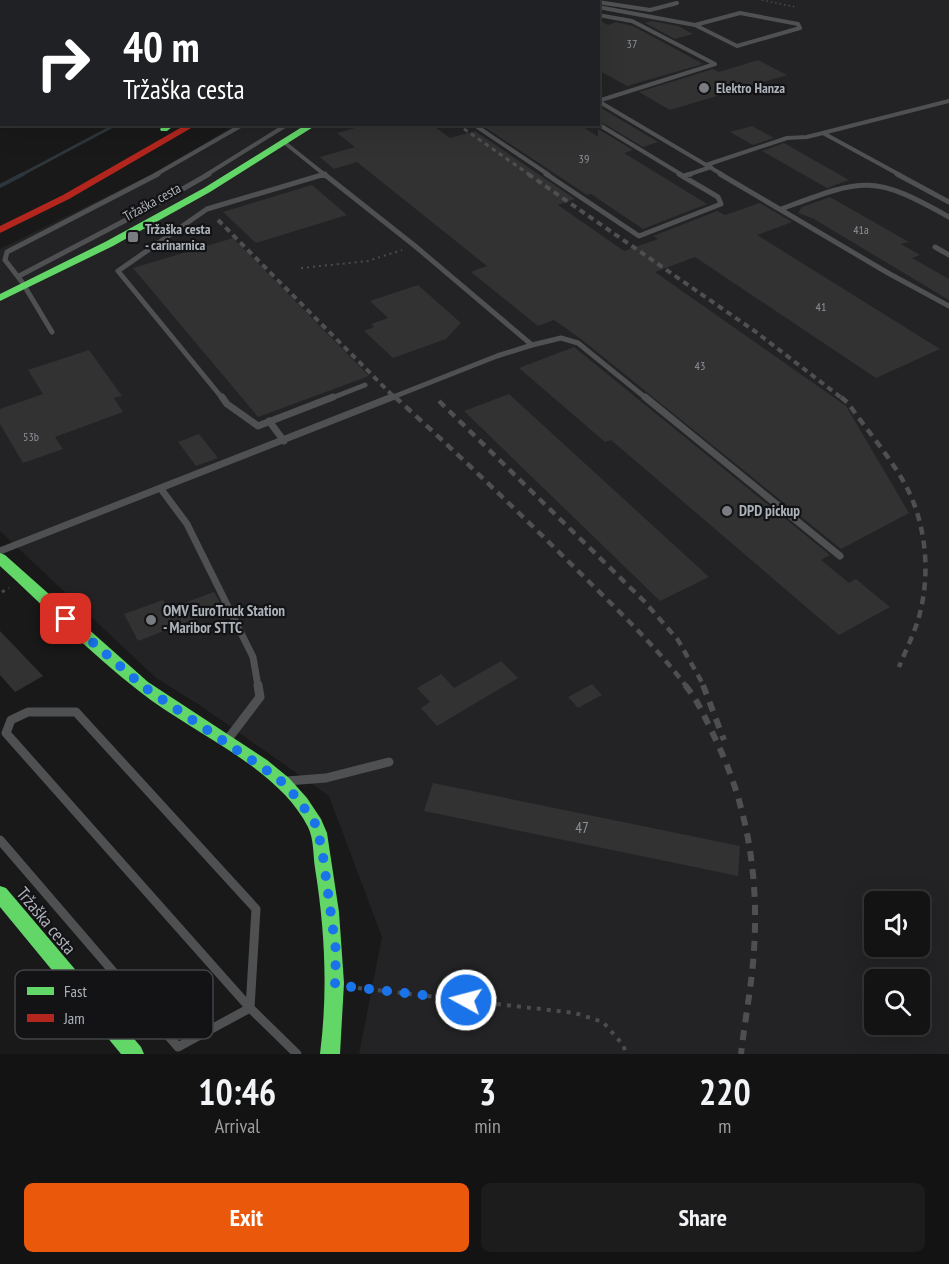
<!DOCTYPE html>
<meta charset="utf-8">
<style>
:root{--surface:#131313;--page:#1c1c1c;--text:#f1f3f6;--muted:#9d9ea0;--line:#323233;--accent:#ea580c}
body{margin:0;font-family:"PT Sans Narrow",sans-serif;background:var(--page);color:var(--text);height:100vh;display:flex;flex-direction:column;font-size:22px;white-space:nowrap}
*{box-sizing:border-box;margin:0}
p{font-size:20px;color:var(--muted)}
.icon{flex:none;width:33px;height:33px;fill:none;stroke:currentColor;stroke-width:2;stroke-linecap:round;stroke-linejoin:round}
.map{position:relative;height:1054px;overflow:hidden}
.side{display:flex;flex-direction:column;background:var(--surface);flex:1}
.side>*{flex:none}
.guide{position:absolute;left:0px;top:0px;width:600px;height:126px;box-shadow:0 6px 24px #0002,0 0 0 2px var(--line);background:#202124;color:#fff;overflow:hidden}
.fabs{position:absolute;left:864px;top:891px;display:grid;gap:12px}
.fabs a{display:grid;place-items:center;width:66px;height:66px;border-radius:9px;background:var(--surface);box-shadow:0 6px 24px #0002,0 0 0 2px var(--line);font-size:30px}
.pin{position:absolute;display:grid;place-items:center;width:51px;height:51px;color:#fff;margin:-26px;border-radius:12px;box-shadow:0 3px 9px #0006}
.me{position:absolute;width:66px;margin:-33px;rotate:277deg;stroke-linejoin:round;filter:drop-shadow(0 0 4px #0008)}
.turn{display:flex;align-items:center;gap:21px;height:126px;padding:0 24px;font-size:27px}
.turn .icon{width:78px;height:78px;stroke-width:2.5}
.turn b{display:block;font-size:42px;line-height:51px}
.eta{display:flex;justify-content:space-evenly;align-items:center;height:102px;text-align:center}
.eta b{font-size:36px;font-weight:700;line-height:42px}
.action{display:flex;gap:12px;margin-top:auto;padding:12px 24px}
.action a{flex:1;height:69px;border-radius:9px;background:var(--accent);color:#fff;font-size:24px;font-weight:700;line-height:69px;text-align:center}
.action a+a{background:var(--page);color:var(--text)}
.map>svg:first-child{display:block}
.built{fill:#232325;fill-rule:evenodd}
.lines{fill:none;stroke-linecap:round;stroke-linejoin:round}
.stream-far1{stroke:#2d363a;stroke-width:3}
.stream{stroke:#2d363a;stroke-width:4}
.building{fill:#323233}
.path-far3{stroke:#494b4d;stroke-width:1.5;stroke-dasharray:1.5 3;stroke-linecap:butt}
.path-far2{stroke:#494b4d;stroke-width:2;stroke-dasharray:2 4;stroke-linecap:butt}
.path-far1{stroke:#494b4d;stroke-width:3;stroke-dasharray:3 4.5;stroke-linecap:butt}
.path{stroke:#494b4d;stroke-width:4;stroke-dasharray:4 6;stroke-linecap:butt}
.lane-far3{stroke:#4e5052;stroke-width:4}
.lane-far2{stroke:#4e5052;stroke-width:5}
.lane-far1{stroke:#4e5052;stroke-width:7}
.lane{stroke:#4e5052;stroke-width:9}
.fast{fill:#63d668;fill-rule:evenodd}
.jam{fill:#b3261e;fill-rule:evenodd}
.rail-far3{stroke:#4e4f50;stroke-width:3;stroke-dasharray:4.5 4;stroke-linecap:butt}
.rail-far2{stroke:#4e4f50;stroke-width:4;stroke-dasharray:6 4.5;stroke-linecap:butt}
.rail-far1{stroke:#4e4f50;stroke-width:4.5;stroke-dasharray:8 6;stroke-linecap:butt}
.rail{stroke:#4e4f50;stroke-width:6;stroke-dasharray:10 8;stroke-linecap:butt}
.route{stroke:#1a73e8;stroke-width:10;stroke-dasharray:0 18}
.poi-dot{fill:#797c81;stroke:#131315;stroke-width:2}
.labels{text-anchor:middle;stroke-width:4.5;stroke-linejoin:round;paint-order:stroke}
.number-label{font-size:12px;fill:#8e9298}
.far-poi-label{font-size:14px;font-weight:bold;fill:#acb2b9;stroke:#131315;text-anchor:start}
.far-street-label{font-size:14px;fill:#acb2b9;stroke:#131315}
.poi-label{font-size:15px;font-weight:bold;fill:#acb2b9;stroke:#131315;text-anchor:start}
.near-number-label{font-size:15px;fill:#8e9298}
.near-street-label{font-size:18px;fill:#acb2b9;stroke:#131315}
.key{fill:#131315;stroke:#414346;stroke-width:1.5}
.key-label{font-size:16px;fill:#acb2b9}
</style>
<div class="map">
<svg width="949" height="1054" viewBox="0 0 949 1054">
<rect width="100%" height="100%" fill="#191919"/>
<path class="built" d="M477,0h472v1054h-590l23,-117 -53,-141 -128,-90 -45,-28 -156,-147v-282l150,-74 85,-50 363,-1v-122l-127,-1zM874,902h46v44h-46zM874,980h46v44h-46z"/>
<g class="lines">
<path class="stream-far1" d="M21,175l96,-51"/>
<path class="stream" d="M0,186l23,-12"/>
</g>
<path class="building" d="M598,19l10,6 8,-3 17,4 70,38 -76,22 -29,-16z
M651,21l27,5 15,8 -18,5 -30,-16z
M758,60l29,15 -117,35 -31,-18 74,-23 6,3z
M598,106l60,36 -15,5 -45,-27z
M369,124h62l19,14 25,-7 100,68 -17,6 66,46 34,-12 -5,-3 64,-25 8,4 35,-12 32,19 -35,13 183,114 -64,29 -181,-121 -40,15 191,134 63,107 -68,36 -260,-210 -27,-19 -16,6 -67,-54 16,-6 -130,-104 -23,7 -14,-12 35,-10 -18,-14z
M497,124h82l19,13v-8l35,21 -9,3 83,51 -64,25 -52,-35 -4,1 -101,-67z
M752,126l22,12 -21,7 -23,-13z
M784,143l65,37 -22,8 -65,-37z
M312,185l35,30 -91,28 -33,-31z
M830,197l79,45 -8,2 19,11 -8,3 37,21v21l-135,-81 -16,-6 4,-6z
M233,238l136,138 -111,41 -125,-149z
M418,285l43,38 -15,16 -53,19 -29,-27 10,-4 -3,-3 17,-6 -18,-17z
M574,347l256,208 -9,5 28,23 7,-4 34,28 -51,28 -228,-195 -6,2 -86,-74z
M89,350l33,46 -8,2 9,14 -68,25 8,12 -40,14 -23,-39v-15l43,-15 -15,-24z
M509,394l200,183 -49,24 -196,-190z
M199,434l19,24 -22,8 -18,-24z
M214,592l9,16 -85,33 -14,-27 39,-14 5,9z
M0,631l43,45 -28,16 -15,-17z
M501,661l17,17 -81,48 -16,-18 9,-6 -13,-14 24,-14 13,14z
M592,684l10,11 -24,13 -10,-11z
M433,783l307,63 -2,30 -314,-65z"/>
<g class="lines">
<path class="path-far3" d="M762,0l33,7"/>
<path class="path-far2" d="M301,268l67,-7 34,-11"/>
<path class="path-far1" d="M2,592l7,-4"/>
<path class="path" d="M358,988l217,25 28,9 21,24 1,8"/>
<path class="lane-far3" d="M560,0l9,2
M598,2l52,8 27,-7
M598,7l97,18
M740,13l58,11 2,4 -63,18 -42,-21z
M598,15l34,6 83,43 -117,37
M598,101l125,74
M473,124l76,51
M598,124l84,51
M823,133l77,42
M285,143l40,32
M706,165l81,-27 20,-1 142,-36
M155,175l89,-51
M206,175l82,-51
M321,175l4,-1
M687,175l24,-8"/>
<path class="lane-far2" d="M324,174l91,72 117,99 29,-7 17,5 69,56
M546,174l93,62 82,-32 -3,-7 -39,-23
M720,174l168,99 61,33
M897,174l52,28
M684,176l7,-2
M781,209c82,-30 90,-36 168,8
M935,247l14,8
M19,276l132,-69 58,-33
M52,332l-30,-50 -17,-22 2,-8 151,-78
M223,399l-105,-128 89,-62 118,-35
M329,399l36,-14
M388,399l109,-43 35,-11"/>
<path class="lane-far1" d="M222,397l5,7 31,22 75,-29
M645,397l195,159
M269,421l15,20
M161,489l26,35 66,133 5,29
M0,551l392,-154"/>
<path class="lane" d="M6,733l5,-13 17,-8h48l180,197 -6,99
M6,733l244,275 47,46
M228,739l32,-42 -2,-12
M287,781l39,-3 63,-16
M0,840l178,207 72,-39"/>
<path class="fast" d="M371,0h8l-9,2z
M390,0h8l-9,2z
M418,0h9l-10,2z
M475,0h8l-9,2z
M165,124h11l-9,7h-6l-1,-2z
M307,124h11l-108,68 -97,54 -113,55v-7l105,-52 99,-54z
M0,553l5,2 143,127 119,78 22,18 18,20 14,21 6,14 12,79 5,71 -4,71h-20c8,-63 5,-124 -5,-186 -2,-13 -1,-29 -7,-41 -31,-61 -117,-94 -169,-136 -49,-38 -93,-83 -139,-125z
M0,886l6,2 135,159 3,7h-23l-121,-147z"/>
<path class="jam" d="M187,124h11l-129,75 -69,34v-7l63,-31z"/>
<path class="rail-far3" d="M457,124l73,51"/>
<path class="rail-far2" d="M528,174l228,158 87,67
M218,220l178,179"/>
<path class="rail-far1" d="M395,397c59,53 116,108 172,163 41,41 84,80 119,126
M841,397l7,6c18,26 43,55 58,83 21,40 25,91 12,134 -5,16 -13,32 -19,47
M439,401l204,199 35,40 26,46"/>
<path class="rail" d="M685,685c13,15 20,33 29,51 33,67 45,139 40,214 -2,34 -9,69 -13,104
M703,685l21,55"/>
</g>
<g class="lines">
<path class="route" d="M66,619l78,68 134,91 20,21 18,26 6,24 14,102 -1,34 131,15"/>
</g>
<g class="poi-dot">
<circle cx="704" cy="88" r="6"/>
<rect x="127" y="231" width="12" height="12" rx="3"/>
<circle cx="727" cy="511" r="6"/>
<circle cx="151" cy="620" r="6"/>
</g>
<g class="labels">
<g class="number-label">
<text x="632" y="48">37</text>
<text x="584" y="163">39</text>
<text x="861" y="234">41a</text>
<text x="821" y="311">41</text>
<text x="700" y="370">43</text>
<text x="31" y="441">53b</text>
</g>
<g class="far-poi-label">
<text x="716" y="93">Elektro Hanza</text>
<text x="145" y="234">Tržaška cesta<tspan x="145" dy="16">- carinarnica</tspan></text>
</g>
<g class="far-street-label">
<text transform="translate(152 202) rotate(-29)" y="5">Tržaška cesta</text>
</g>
<g class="poi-label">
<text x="739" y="516">DPD pickup</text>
<text x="163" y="616">OMV EuroTruck Station<tspan x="163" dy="17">- Maribor STTC</tspan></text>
</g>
<g class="near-number-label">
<text x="582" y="833">47</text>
</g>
<g class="near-street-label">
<text transform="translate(46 921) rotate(50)" y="6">Tržaška cesta</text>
</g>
</g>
<rect x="15" y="970" width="198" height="69" rx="9" class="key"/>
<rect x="27" y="987" width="27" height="8" fill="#63d668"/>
<rect x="27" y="1014" width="27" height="8" fill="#b3261e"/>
<g class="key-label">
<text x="64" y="997">Fast</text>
<text x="64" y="1024">Jam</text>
</g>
</svg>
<div class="fabs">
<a><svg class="icon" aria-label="sound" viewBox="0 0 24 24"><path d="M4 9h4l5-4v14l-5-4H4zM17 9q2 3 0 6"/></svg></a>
<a><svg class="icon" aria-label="search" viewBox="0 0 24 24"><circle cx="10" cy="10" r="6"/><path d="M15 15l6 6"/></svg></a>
</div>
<div class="pin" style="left:66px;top:619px;background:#d93025"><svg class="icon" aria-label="arrive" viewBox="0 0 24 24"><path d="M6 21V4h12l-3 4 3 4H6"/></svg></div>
<svg class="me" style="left:466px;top:1000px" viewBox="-20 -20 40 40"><circle r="17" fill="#1a73e8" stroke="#fff" stroke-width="3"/><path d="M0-11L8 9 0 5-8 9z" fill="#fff"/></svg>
<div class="guide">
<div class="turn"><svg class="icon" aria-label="right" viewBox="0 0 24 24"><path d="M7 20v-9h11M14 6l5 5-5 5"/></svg><div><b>40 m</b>Tržaška cesta</div></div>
</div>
</div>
<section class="side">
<div class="eta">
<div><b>10:46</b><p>Arrival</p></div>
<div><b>3</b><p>min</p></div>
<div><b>220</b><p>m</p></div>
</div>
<div class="action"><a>Exit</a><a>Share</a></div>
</section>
